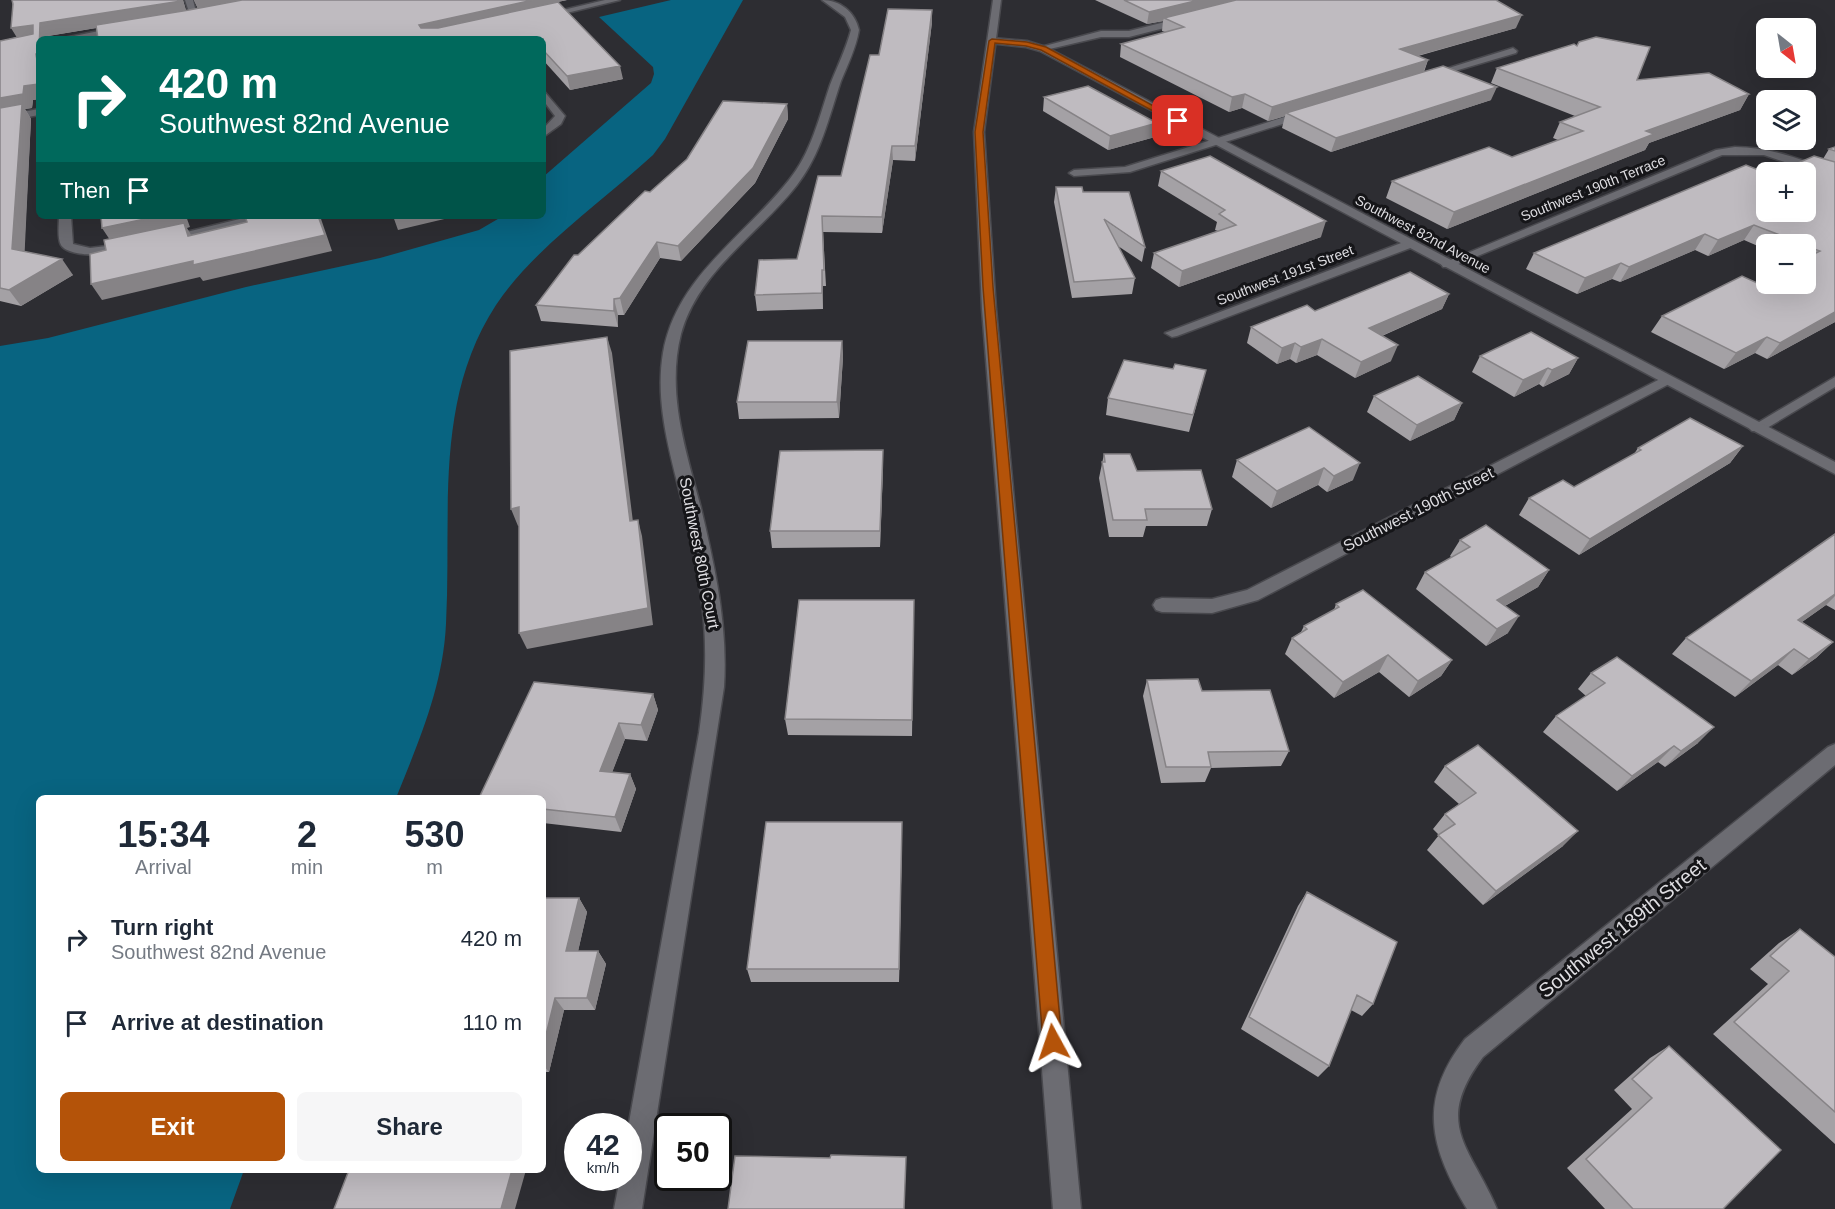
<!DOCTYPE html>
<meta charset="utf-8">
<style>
:root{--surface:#fff;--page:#f6f6f7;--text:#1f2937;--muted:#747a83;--accent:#b45309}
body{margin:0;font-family:Helvetica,sans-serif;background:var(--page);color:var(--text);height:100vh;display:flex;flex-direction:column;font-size:22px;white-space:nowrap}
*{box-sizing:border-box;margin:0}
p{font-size:20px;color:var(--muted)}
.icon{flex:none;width:33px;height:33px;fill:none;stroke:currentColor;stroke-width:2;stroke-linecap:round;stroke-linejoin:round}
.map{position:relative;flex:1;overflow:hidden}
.side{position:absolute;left:36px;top:795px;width:510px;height:378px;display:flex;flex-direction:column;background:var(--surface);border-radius:9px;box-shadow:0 6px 24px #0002}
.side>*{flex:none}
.hud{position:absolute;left:36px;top:36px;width:510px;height:183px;border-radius:9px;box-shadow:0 6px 24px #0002;background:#00695c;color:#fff;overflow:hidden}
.needle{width:39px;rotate:149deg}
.controls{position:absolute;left:1756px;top:18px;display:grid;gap:12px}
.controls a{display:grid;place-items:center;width:60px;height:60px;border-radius:9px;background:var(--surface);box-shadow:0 6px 24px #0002;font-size:30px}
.speed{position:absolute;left:564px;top:1113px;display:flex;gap:12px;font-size:30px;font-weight:700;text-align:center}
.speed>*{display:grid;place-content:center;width:78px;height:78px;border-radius:50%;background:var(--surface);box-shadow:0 6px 24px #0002;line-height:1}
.speed small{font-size:15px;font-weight:400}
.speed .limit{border:3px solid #111;border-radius:9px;background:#fff;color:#111}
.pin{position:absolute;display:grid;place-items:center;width:51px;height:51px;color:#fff;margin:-26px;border-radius:12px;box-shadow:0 3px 9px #0006}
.me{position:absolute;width:66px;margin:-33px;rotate:355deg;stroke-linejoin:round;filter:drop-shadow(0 0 4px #0008)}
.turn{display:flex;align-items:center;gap:21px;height:126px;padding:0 24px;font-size:27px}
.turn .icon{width:78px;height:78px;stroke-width:2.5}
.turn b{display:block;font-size:42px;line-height:51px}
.then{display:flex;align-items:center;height:57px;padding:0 24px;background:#0003;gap:12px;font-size:22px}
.eta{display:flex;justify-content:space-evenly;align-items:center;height:102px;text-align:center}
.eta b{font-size:36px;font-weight:700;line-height:42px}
.cta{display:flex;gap:12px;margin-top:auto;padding:12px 24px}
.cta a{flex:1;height:69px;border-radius:9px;background:var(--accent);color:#fff;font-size:24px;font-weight:700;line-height:69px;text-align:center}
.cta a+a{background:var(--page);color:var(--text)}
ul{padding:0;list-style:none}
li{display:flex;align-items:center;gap:18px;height:84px;padding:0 24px}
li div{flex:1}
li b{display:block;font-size:22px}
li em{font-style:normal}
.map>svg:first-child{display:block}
.water{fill:#086481}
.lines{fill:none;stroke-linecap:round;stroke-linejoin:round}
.minor-casing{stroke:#49494e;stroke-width:3}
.tertiary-casing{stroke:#49494e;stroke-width:3}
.secondary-casing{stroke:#49494e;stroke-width:3}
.minor{fill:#6c6c72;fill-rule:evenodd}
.tertiary{fill:#6c6c72;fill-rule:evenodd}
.secondary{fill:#6c6c72;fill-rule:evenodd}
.wall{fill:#a4a1a5}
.shaded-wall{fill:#868386}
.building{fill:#bfbbc0;stroke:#868386;stroke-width:1.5;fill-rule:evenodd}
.route{fill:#b45309;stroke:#753606;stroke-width:1.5}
.labels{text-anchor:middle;stroke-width:6;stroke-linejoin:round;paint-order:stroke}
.far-street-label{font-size:14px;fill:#dedde1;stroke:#151518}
.street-label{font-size:16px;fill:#dedde1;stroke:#151518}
.near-street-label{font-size:20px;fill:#dedde1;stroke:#151518}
</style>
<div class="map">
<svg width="1835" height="1209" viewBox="0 0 1835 1209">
<rect width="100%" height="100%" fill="#2d2d32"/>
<path class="water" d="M671,0h72l-78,139 -12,16c-49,45 -121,95 -157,150 -63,97 -44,210 -50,319 -3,62 -27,117 -50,174h-357v372h205l-14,39h-230v-863l48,-8 198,-51 134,-29 99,-28 24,-14h40v-39l108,-94 3,-9 -1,-7 -54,-50z"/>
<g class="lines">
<defs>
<path id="minor" d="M185,0h8l5,20 -7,-2z
M605,0h15l-78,19 -4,-3z
M822,0c18,0 33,12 37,30 -3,18 -11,34 -18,51 -12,36 -20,73 -44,104 -38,49 -99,86 -116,149 -15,59 5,117 20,174 14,59 27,118 23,179l-82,522h-28l6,-31h8v-50l71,-395c11,-75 7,-129 -10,-202 -12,-57 -36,-119 -26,-178 13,-76 81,-116 126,-173 22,-27 30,-62 41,-95 7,-18 16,-36 21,-55l-6,-13z
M1185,17l3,5 -59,15h-28l-60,14 -4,-3 64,-17h28z
M119,27l3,5 -43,7h-20z
M1513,48l4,3 -1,2 -85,25 -8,-2z
M543,90l22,26 -4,8 -18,13v-8l12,-13 -12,-16z
M39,109v6l-39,7v-6z
M1307,110l5,3 -1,2 -181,57 -56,4 -5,-3 5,-3 51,-3z
M1735,147c36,0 67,13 100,25v7l-71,-24h-42l-271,112h-8l-2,-3 275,-114z
M59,216h12l2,28 17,4 33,-4 6,4c-11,9 -60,10 -68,-3 -4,-7 -2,-21 -2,-29z
M252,216h22l-106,26 -6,-4z
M1409,240l4,1v6l-236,89 -5,1 -7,-4z
M1666,376l7,4 -2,3 -413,217 -46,13 -50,-1 -6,-2 -3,-5 3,-5 6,-2 50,1 35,-9z
M1835,377v10l-73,44h-10l-3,-3z
M1835,744v21l-352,292c-51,68 -12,90 14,152h-30c-38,-63 -49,-109 -2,-170l363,-292z"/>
<path id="tertiary" d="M992,38l35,3 19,6 789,415v12l-795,-423 -14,-4 -37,-4 -1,-2z"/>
<path id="secondary" d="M993,0h8l-17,132 12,177 85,900h-28l-71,-900 -8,-177z"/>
</defs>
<use href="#minor" class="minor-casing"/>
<use href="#tertiary" class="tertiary-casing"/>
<use href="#secondary" class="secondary-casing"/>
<use href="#minor" class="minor"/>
<use href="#tertiary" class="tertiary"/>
<use href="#secondary" class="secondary"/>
</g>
<path class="wall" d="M12,0h171l3,11 12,-2 -4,-9h373l-14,3 70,76 -53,11 -27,-30v-21l-447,-11 -48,8v3h-9v60l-6,1 -1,8 -7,1 6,10 -7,133 49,23 -52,31 -21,-5v-260l17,-4z
M1095,0h401l20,28 -98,28 10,4 -4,12 67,28 -160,52 -49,-24 3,-12 -17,5 -26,-13 -13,4 -109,-55 1,-13 44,-12 -3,-1 1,-10 -16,3z
M932,22l-17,139 -22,-1 -11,73 -59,-1 3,54h-3v23l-66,2 -2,-16 42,-36 44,-83 38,-121z
M1497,68l140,12 112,14 -9,16 -91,33 -4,7 -198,79 -61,-31 6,-17 120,-24 46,-17 -5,-2 7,-16 15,-6 -84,-33z
M1044,97l113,26 -2,14 -47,13 -65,-39z
M787,104l1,15 -33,64 -74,78 -21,-3 -36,57h-6v12l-77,-6 -5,-16 42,-50 72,-63z
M1835,147v175l-68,37 -12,-6 -31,16 -73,-37 11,-16 95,-33 49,1v-40h-39v6l-23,-10 -36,16 -13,-6 -75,32 -8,-3 -35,15 -51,-25 8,-16 232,-80 13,-2 44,-12 6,-10z
M1161,171l160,66 -142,50 -28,-19 3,-15 64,-22 -3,-1 2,-8 -59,-36z
M1056,187l89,60 -3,15 -24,-16 17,32 -3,16 -60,4 -18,-96z
M1449,294l-7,15 -60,27 9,25 -36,17 -38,-23 -21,8 -6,-4 -13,5 -30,-21 4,-16 64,-16z
M842,341l1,16 -4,61 -100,1 -2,-17z
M1480,356l98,2 -9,16 -26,13 -4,-3 -25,13 -42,-25z
M1173,369l33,1 -17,62 -83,-17 2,-17z
M1374,396l88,7 -8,17 -44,21 -43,-29z
M1309,427l44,53 -26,12 -9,-7 -47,23 -39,-31 5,-17z
M1743,446l-13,17 -151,92 -60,-40 10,-17 45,-11 60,-33 4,-6z
M883,450v17l-3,80 -108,1 -2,-17z
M1104,454l108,55 -5,17h-61l-3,11h-34l-10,-59z
M1835,534v76l-9,-5 -24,17 31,20 -17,16 -24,17 -14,-10 -43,32 -63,-43 14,-16z
M1460,540l89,30 -11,17 -33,19 3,27 -22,13 -70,-57 9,-17 27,-14 -2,-2z
M914,600l-2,136 -124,-1 -3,-16z
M1336,604l116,56 -11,16 -32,21 -30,-25 -45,26 -49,-44 7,-16 9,-6 3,-6 30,-16z
M1591,673l107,70 -33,24 -7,-5 -41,29 -74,-59 13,-16 30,-20 -8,-7z
M1147,680l55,11 87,60 -8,15 -70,2 -6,14 -44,1 -18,-87z
M653,694l5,16 -11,31 -22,-2 -13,33 18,2 6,15 -15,43 -78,-9v-25h-64z
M1445,766l118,80 -80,59 -56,-55 12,-15 -6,-6 12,-15 14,-10 -25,-22z
M902,837l-3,145h-148l-4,-13z
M1307,892l66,112 -11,12 -11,-6 -22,56 -11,11 -77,-48 57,-123z
M543,898h36l8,14 -9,39h20l8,13 -11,46h-31l-15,62h-6z
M1800,929l35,28v187l-122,-110 55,-50 -18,-15 29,-26z
M1669,1046l54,163h-118l-38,-41 65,-59 -18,-19 36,-32z"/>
<path class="shaded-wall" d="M181,0h2l4,13 -139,23v3l-29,2 -8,-13z
M194,0h73l-68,11z
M533,0h34l-14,3 2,5 -132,30 -4,-13z
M1199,0h50l-85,18 -1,3 -16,3 2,-12z
M932,10v12l-17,139v-15z
M1522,15l-6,13 -121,34 5,-13z
M39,53v20l-3,-19z
M1428,60l-5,13 -137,40 -1,3 -17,5 4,-14z
M620,66l3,13 -53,11 -3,-14z
M39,84v15l-6,1 -1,8 -7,1 6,10 -7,146 -12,-16 -12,-135v-16l24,-12z
M1497,87l-6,13 -160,52 5,-14z
M1245,94l-3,14 -13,4 3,-15z
M1749,94l-9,16 -91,33 -4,7 -198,79 7,-17 192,-81z
M787,104l1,15 -33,64 -74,78 -3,-15z
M1157,123l-2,14 -47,13 2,-14z
M892,146l1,14 -11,73v-16z
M159,216h27l4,11 -3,1 6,10 -81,5 -10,-15z
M318,216h2l12,35 -129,30 -3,-4 -98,23 -11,-16z
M393,216h64l-59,14z
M1326,221l-5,16 -142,50 3,-16z
M1754,225l-10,15 -36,16 10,-16z
M1705,234l-10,16 -75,32 9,-15z
M657,242l3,16 -36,57 -4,-17z
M62,259l11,16 -52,31 -12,-16z
M1621,263l-9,16 -35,15 8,-16z
M822,270l1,16v23l-1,-16z
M1449,294l-7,15 -79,35 6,-16z
M614,299l4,16v12l-4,-16z
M1835,312v10l-68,37 13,-16z
M607,337l5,16 23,185 -5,-17z
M1767,337l-12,16 -31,16 12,-16z
M1322,339l-5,16 -21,8 5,-16z
M842,341l1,16 -4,61 -2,-16z
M1295,343l-5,16 -13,5 5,-16z
M1398,345l-7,16 -36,17 6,-16z
M1578,358l-9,16 -26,13 9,-17z
M1548,368l-9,16 -25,13 9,-17z
M1462,403l-8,17 -44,21 7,-16z
M1743,446l-13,17 -151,92 11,-16z
M883,450v17l-3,80v-16z
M1360,463l-7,17 -26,12 7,-16z
M1324,468l-6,17 -47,23 6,-17z
M519,507l7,17 -8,2 -7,-17z
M638,520l4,16 11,89 -126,24 -8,-16z
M1549,570l-11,17 -51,29 10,-16z
M1835,594v2l-9,9 -44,31 16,-16z
M1519,616l-11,17 -22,13 11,-17z
M1833,642l-17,16 -24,17 17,-16z
M1794,649l-16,16 -43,32 16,-16z
M1388,655l-9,17 -45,26 9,-16z
M1452,660l-11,16 -32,21 9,-16z
M653,694l5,16 -11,31 -6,-16z
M619,723l6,16 -18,47 -7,-15z
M1714,727l-16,16 -33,24 16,-16z
M1674,746l-16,16 -41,29 15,-15z
M630,774l6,15 -15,43 -6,-15z
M902,822v15l-3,145v-13z
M1578,831l-15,15 -80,59 13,-14z
M579,898l8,14 -12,53 -9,-14z
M598,951l8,13 -11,46 -8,-12z
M555,998l9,12 -15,62 -6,-7v-18z
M512,1170h14l-11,39h-14z"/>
<path class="building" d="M12,0h169v1l-141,22 -1,30 -3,1 3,19v11l-15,2 -1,8 -23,4v-57l33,-7v-9l-22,3 2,-24z
M242,0h291l-114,25 2,3h17l120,-26 62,64 -53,10 -24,-26v-11h-234v-2l-10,2h-201l-2,-14 93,-15z
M1124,0h75l-50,12z
M1236,0h260l26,15 -122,34 28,11 -156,47 -27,-13 -13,3 -111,-53 63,-17 -20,-9z
M888,9l44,1 -17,136h-23l-10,71 -60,-1 2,54h-2v23l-67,2 4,-35 38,-1 21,-83h23l29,-121h9z
M1596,37l54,10 -13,33 72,-7 40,21 -103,37 8,3 -200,78 -62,-31 97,-34 23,10 71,-26 -23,-9 40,-15 -103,-39 77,-24 3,2 2,-4z
M1443,66l54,21 -161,51 -50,-25z
M1088,86l69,37 -47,13 -66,-39z
M723,101l64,3 -34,64 -75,78 -21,-4 -37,56 -6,1v12l-78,-6 38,-50h4l67,-64 5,1 37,-33z
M22,104l-10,145 50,10 -53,31 -9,-2v-180z
M1835,147v4l-6,-2z
M1210,156l116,65 -144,50 -28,-18 82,-28 -17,-11 6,-4 -64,-39z
M1814,156l21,6v150l-55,31 -13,-6 -31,16 -74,-37 80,-40 15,7 10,-5v6h39v-26l14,-7 -14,-5v-2h-3l-49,-19 -36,15 -13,-6 -76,33 -8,-4 -36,15 -51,-25 212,-88 20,8 8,-4 5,2zM1767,172h39v40h-39z
M1056,187h26l1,5h46l16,55 -41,-28 31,59 -61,4z
M101,216h58l-57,12z
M245,216h73l7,19 -132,30v-4l-102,23 -1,-30 16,-4 -2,-10 80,-17 4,13 59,-14z
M1410,272l39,22 -80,34 29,17 -37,17 -39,-23 -21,8 -6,-4 -13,5 -31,-21 56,-22 8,6z
M1531,332l47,26 -26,12 -4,-2 -25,12 -43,-24z
M607,337l23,184 8,-1 10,88 -129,25v-126l-8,2 -1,-158z
M748,341h94l-5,61h-100z
M1124,360l49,9 2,-5 31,6 -13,45 -85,-17z
M1418,376l44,27 -45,22 -43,-29z
M1690,418l53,28 -153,93 -61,-41 34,-18 11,7 67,-37 -3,-2z
M1309,427l51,36 -26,13 -10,-8 -47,23 -40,-31z
M883,450l-3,81h-110l10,-80z
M1104,454h26l7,17 64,-1 11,39h-67l2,11h-34l-11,-58h3z
M1486,525l63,45 -52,30 22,16 -22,13 -72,-57 45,-25 -10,-7z
M1835,534v60l-37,26 35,22 -24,17 -15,-10 -43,32 -65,-43z
M1363,590l89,70 -34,21 -30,-26 -45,27 -51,-44 15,-9 -3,-3 35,-19 -3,-3z
M799,600h115l-2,120 -127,-1z
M1617,657l97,70 -33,24 -7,-5 -42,30 -76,-60 49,-33 -14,-10z
M1198,679l4,12 68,-1 19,61 -81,1 3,15h-45l-19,-87z
M534,682l119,12 -12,31 -22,-2 -19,48 30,3 -15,43 -72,-8v-11h-64z
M1478,745l100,86 -82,60 -58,-56 17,-11 -10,-10 31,-21 -31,-27z
M766,822h136l-3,147h-152z
M1307,892l90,50 -24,62 -16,-9 -28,71 -80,-49z
M543,898h36l-13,53h32l-11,47h-32l-12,49z
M1800,929l35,28v155l-101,-90 55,-51 -19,-15z
M1669,1046l112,104 -58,59h-90l-47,-50 66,-61 -20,-19z
M831,1155l75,2 -2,52h-176l7,-53 95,2z
M349,1170h163l-11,39h-167z"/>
<path class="route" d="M992,39l35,3 19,5 135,74 -6,2 -134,-73 -15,-4 -31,-3 -12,89 10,155 69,755 -3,7 -6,3 -7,-3 -3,-7 -60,-755 -8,-155 14,-91z"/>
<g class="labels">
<g class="far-street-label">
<text transform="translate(1593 188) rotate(-22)" y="5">Southwest 190th Terrace</text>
<text transform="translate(1423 234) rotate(28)" y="5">Southwest 82nd Avenue</text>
<text transform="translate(1285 275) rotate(-21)" y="5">Southwest 191st Street</text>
</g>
<g class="street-label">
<text transform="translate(1418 509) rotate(-27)" y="6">Southwest 190th Street</text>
<text transform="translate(700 553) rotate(79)" y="6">Southwest 80th Court</text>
</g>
<g class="near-street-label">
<text transform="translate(1622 928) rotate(-39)" y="7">Southwest 189th Street</text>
</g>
</g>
</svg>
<div class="controls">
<a><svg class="needle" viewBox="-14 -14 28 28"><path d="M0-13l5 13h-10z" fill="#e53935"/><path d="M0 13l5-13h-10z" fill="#747a83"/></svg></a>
<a><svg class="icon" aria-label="layers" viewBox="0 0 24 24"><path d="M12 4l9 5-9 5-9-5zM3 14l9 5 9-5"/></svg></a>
<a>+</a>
<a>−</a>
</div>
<div class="speed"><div>42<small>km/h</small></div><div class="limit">50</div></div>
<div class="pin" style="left:1178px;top:121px;background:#d93025"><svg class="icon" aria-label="arrive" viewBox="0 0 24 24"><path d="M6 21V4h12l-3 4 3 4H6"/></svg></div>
<svg class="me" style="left:1053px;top:1042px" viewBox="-20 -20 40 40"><path d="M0-17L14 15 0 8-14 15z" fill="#b45309" stroke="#fff" stroke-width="4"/></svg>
<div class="hud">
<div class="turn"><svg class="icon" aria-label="right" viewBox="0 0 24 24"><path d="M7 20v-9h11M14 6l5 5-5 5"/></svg><div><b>420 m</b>Southwest 82nd Avenue</div></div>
<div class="then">Then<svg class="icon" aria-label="arrive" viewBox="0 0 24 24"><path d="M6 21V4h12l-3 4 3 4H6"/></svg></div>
</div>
<section class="side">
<div class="eta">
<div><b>15:34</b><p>Arrival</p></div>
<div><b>2</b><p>min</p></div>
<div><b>530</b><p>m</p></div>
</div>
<ul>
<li><svg class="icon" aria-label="right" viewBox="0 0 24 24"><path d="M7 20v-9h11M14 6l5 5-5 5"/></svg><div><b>Turn right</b><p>Southwest 82nd Avenue</p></div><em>420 m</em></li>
<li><svg class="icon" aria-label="arrive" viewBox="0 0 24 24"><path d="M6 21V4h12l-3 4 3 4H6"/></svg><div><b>Arrive at destination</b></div><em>110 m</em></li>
</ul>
<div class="cta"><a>Exit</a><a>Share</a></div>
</section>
</div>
